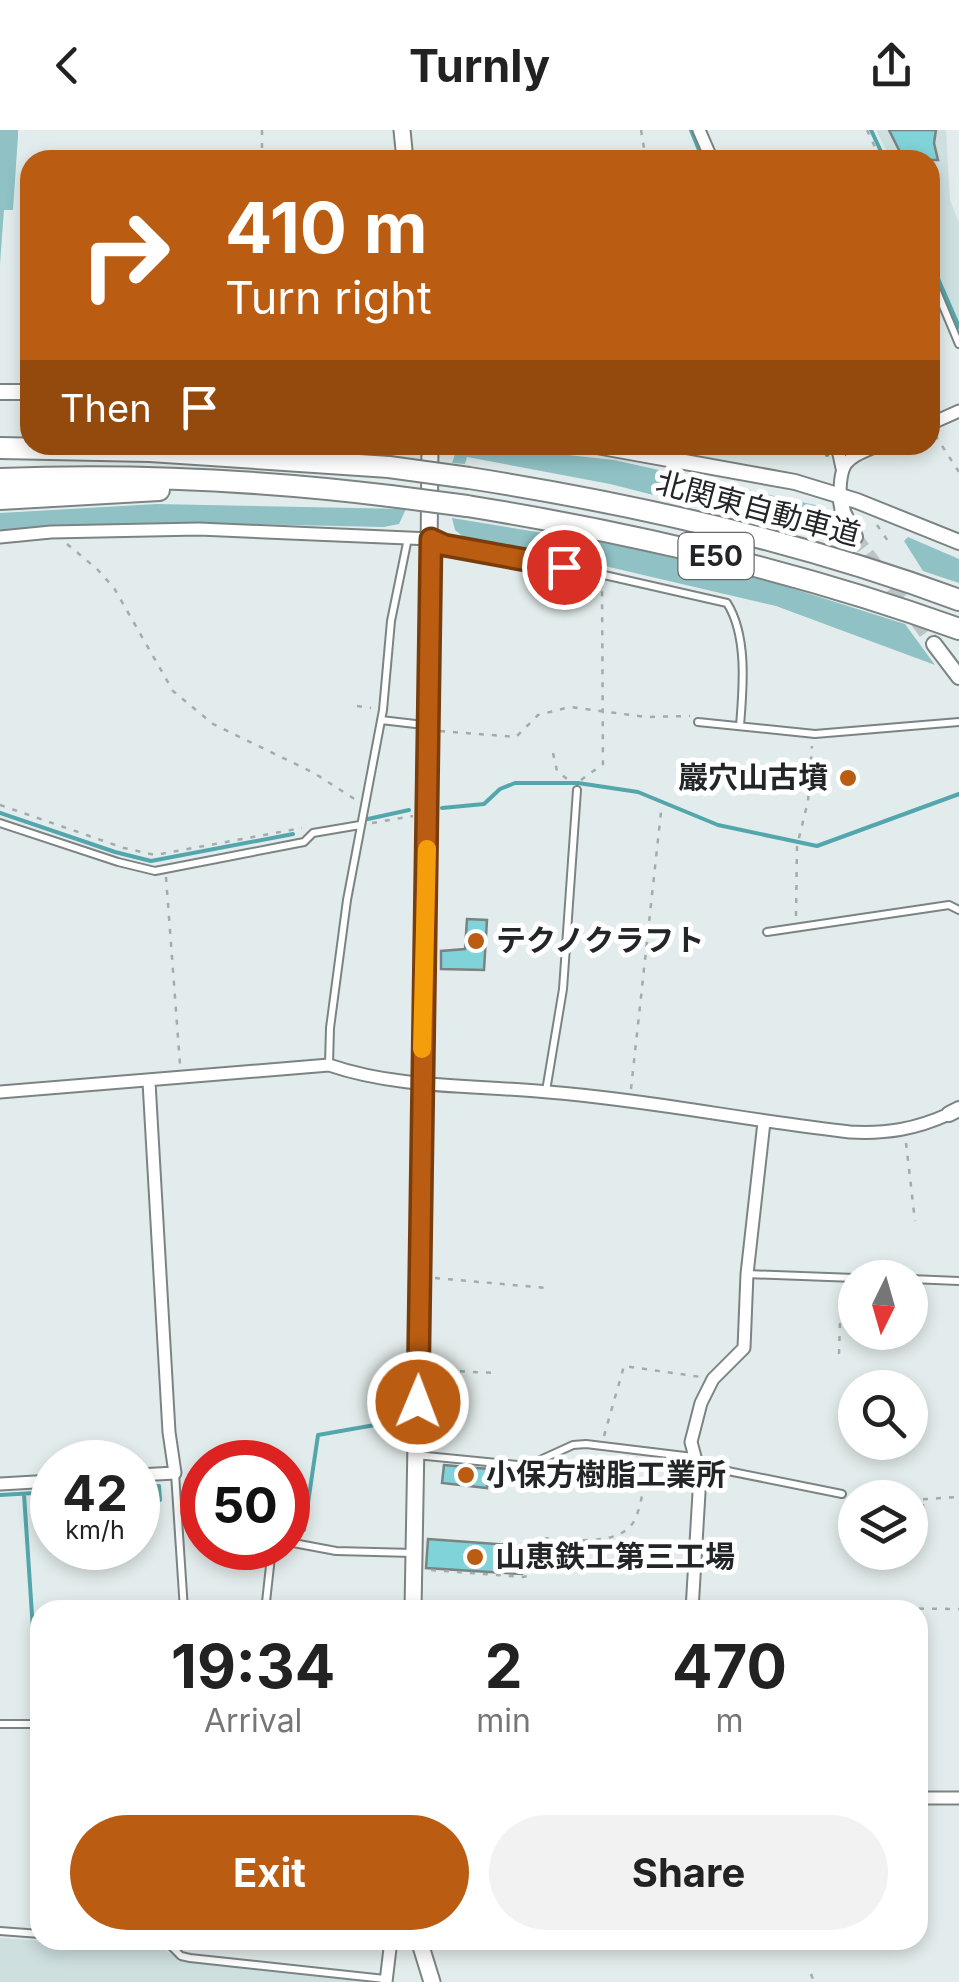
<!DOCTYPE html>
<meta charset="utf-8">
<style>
:root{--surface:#fff;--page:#f2f2f2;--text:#222;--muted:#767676;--accent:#ba5c11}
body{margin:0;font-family:Inter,"Noto Sans JP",sans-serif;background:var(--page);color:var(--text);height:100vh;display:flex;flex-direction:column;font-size:38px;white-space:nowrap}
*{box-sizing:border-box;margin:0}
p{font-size:32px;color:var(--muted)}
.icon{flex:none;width:55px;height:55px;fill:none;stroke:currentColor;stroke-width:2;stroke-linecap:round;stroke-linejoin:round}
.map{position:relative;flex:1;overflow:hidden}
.side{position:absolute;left:30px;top:1470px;width:898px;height:350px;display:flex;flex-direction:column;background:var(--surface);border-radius:30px;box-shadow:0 5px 15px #0003}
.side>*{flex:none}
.hud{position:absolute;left:20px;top:20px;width:920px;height:305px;border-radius:30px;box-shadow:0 5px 15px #0003;background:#ba5c11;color:#fff;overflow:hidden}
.needle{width:65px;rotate:185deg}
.tools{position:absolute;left:838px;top:1130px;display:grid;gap:20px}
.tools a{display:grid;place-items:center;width:90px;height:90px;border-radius:50%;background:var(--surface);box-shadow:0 5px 15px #0003;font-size:50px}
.speed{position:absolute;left:30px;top:1310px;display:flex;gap:20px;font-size:50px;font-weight:700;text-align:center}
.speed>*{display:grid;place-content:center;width:130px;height:130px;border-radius:50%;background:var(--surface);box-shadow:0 5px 15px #0003;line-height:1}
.speed small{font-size:25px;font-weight:400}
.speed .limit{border:15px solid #d22;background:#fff;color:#111}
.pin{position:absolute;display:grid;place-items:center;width:85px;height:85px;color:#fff;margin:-42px;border:5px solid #fff;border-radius:50%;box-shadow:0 2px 10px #0007}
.me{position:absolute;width:110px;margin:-55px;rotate:1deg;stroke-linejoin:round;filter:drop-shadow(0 0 8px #0008)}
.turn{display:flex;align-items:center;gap:35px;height:210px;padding:0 40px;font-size:45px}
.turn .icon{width:130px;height:130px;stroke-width:2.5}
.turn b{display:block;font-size:70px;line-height:85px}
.then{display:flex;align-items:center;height:95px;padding:0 40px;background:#0003;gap:20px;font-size:38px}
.eta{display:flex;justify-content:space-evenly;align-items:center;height:170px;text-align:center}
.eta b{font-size:60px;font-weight:700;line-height:70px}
.primary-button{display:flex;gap:20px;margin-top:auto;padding:20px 40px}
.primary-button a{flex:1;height:115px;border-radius:60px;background:var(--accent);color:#fff;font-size:40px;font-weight:700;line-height:115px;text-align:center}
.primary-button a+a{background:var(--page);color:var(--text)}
header{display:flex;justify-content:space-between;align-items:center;height:130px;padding:0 40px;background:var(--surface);font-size:45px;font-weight:700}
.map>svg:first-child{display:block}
.built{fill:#cedfe0}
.green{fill:#90c2c5}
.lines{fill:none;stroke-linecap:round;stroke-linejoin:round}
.stream{stroke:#53a6ac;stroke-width:4}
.building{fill:#80d3d8;stroke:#7a8282;stroke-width:2.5}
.tertiary-tunnel{stroke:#bdc4c5;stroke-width:14;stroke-dasharray:14 7;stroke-linecap:butt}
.service-casing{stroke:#7b8383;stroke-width:10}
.minor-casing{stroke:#7b8383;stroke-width:15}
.tertiary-casing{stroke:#7b8383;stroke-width:18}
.secondary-casing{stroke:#7b8383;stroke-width:19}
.motorway-casing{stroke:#7b8383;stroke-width:24}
.path{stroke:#a4abac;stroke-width:2.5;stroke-dasharray:5 8;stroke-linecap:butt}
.service{stroke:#fff;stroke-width:6}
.minor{stroke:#fff;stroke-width:11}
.tertiary{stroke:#fff;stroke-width:14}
.secondary{stroke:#fff;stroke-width:15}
.motorway{stroke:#fff;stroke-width:20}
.motorway-bridge-casing{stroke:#7b8383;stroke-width:24;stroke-linecap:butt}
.motorway-bridge{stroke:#fff;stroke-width:20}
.route-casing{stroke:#793c0b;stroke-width:25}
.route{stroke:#ba5c11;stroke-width:18}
.slow{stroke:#f59e0b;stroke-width:18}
.poi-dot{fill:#ba5c11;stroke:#fff;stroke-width:4}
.labels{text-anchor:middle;stroke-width:10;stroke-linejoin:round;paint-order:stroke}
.shield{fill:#fff;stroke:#656768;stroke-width:2.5}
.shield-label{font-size:28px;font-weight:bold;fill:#232627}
.street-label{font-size:30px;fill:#232627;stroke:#fff}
.poi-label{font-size:30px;font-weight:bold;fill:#232627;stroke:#fff;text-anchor:start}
</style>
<header><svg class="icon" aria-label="back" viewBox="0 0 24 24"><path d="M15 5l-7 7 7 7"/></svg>Turnly<svg class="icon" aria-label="share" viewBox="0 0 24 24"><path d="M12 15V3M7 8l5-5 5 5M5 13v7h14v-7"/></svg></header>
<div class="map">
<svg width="959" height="1852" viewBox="0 0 959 1852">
<rect width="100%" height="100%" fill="#e3ecec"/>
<path class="built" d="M876,0h70l4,70 9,23v101l-29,-71v-93h-39z
M0,1808l164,11 17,12 188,21h-369z"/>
<path class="green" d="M0,0h18v6l-5,74h-9l-4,54z
M476,315l138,15 201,45 8,6 12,30 -225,-57 -143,-27 -2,7 -13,-1 5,-15z
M157,374l249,5 -7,15 -15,3 -198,-4 -186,7v-17z
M452,388l176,29 147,36 130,41 30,41 -159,-59 -184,-43 -125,-23 -12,-10z
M908,407l51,22v24l-36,-12 -19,-30z"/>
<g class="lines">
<path class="stream" d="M691,0l12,30
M871,0l14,30
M930,130l29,67
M826,315l1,10
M442,678l42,-4 16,-15 15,-6h63l60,9 80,33 99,21 142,-52
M0,683l115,39 36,9 142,-27
M368,689l41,-9
M138,1357l21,-1 1,14
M24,1364l15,227
M0,1365l52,-3
M184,1370h18
M288,1402l10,1 6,-3 14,-95 74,-13
M39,1597l1,8"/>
</g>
<path class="building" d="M889,0h47l-2,13 4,17h-34z
M467,789l20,1 -3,50 -43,-1v-18l24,-2z
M444,1335l45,4 -2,19 -45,-5z
M428,1409l96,7 -2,28 -96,-6z"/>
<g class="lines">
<path class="tertiary-tunnel" d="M855,407l79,107"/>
<defs>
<path id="service" d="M930,145l29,69
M432,410l11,5 161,30 123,28c21,33 16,86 13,123
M381,590l43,5
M698,592l117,12 144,-12
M0,693l118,39 37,9 149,-29 9,-9 47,-8
M767,802l182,-27 10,5
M329,934l1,-36 17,-128 36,-190 8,-89 17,-83
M546,961l17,-102 14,-199
M747,1144l108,4
M910,1149l49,2
M416,1325l111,11 46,-21 13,-1 107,13
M698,1335l144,29
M175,1343l9,137
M179,1377h23
M288,1412l48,9 77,2
M272,1418l-6,54 4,4 60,4
M0,1594h40
M0,1801l40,3
M113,1810l56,4 12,12 9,2 195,21"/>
<path id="minor" d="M699,0l13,30
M930,294l29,-13
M837,315l5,23
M840,366c0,-37 7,-37 39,-51
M0,407l51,-5 148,-3 232,10
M0,962l329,-27c70,24 146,20 219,27 101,8 202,29 302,40 37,2 66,-3 99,-18
M138,1345l37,-2 -6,-41 -20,-350
M0,1354l52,-3
M692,1480l8,-134 -9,-34 10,-39 12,-24 31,-31 3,-74 17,-152
M918,1668h41
M386,1852l5,-42"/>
<path id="tertiary" d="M0,262h30
M591,315l204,37 62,19 102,41
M840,366l3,16 12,25
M934,514l25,33
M949,984l10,-5"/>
<path id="secondary" d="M402,0l3,30
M413,1480l13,-727 4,-438
M419,1810l13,42"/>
<path id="motorway" d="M0,318l150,3 239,16
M469,348c167,26 331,63 490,122
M0,349c131,-5 260,1 390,17
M0,369l159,-9
M467,376c167,27 332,65 492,123"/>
</defs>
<use href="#service" class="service-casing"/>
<use href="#minor" class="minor-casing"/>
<use href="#tertiary" class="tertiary-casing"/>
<use href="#secondary" class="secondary-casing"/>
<use href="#motorway" class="motorway-casing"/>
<path class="path" d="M262,0v30
M641,0l5,30
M867,0l14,30
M935,305l24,37
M877,395l13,19
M67,414l30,25 17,19 59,103 40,33 101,49 42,27
M357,576l14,2
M440,601l76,6 22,-22 32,-8 76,10 44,-1
M553,623l4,18 15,12
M581,650l22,-16 -1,-179
M0,675l124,43 31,7 147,-27
M372,693l41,-7
M166,747l14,187
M796,786l1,-70 11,-45 4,-55
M631,959l30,-277
M906,1013l9,78
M435,1148l112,10
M839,1224l2,-63
M434,1240l60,3
M604,1306l20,-70 77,11
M885,1367l3,1
M910,1370l49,-3
M923,1374l1,33
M431,1440l92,7 5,-1 6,-32 4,-6c28,0 85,12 98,-21 7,-17 8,-38 12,-56
M766,1480v-3l193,2
M796,1810l3,10
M811,1844l3,8"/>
<use href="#service" class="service"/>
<use href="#minor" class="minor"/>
<use href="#tertiary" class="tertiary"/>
<use href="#secondary" class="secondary"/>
<use href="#motorway" class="motorway"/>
<defs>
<path id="motorway-bridge" d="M389,337l80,11
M390,366l77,10"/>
</defs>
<use href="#motorway-bridge" class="motorway-bridge-casing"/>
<use href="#motorway-bridge" class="motorway-bridge"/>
</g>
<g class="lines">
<defs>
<path id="route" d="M418,1272l13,-863 13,6 120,22"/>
</defs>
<use href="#route" class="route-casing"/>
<use href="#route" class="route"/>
<path class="slow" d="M422,919l5,-200"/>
</g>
<g class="poi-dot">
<circle cx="848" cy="648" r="10"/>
<circle cx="476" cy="811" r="10"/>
<circle cx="466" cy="1345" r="10"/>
<circle cx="475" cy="1427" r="10"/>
</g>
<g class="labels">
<rect class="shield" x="678.5" y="403" width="75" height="46" rx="8"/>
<g class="shield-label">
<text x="716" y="436">E50</text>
</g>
<g class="street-label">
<text transform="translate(758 379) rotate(15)" y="10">北関東自動車道</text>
</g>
<g class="poi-label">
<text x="828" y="658" text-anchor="end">巖穴山古墳</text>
<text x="496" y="821">テクノクラフト</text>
<text x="486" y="1355">小保方樹脂工業所</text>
<text x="495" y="1437">山恵鉄工第三工場</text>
</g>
</g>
</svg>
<div class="tools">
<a><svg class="needle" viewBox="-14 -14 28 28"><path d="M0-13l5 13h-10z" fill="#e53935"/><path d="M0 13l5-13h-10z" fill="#767676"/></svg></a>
<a><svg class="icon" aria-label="search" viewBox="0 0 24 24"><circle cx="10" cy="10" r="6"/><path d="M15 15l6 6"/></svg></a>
<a><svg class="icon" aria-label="layers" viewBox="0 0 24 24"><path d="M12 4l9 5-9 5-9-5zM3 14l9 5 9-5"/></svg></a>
</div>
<div class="speed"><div>42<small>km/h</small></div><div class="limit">50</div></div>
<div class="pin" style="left:564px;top:437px;background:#d93025"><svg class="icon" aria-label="arrive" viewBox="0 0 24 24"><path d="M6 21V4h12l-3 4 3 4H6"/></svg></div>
<svg class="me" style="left:418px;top:1272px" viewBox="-20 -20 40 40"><circle r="17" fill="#ba5c11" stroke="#fff" stroke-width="3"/><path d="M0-11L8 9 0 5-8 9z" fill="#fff"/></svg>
<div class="hud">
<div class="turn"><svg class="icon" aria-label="right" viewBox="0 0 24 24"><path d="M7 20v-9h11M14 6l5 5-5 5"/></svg><div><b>410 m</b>Turn right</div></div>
<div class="then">Then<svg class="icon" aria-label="arrive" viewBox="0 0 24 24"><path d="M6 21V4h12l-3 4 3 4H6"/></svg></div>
</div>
<section class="side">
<div class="eta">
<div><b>19:34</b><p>Arrival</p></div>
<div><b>2</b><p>min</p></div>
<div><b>470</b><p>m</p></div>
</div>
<div class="primary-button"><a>Exit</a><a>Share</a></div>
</section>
</div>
